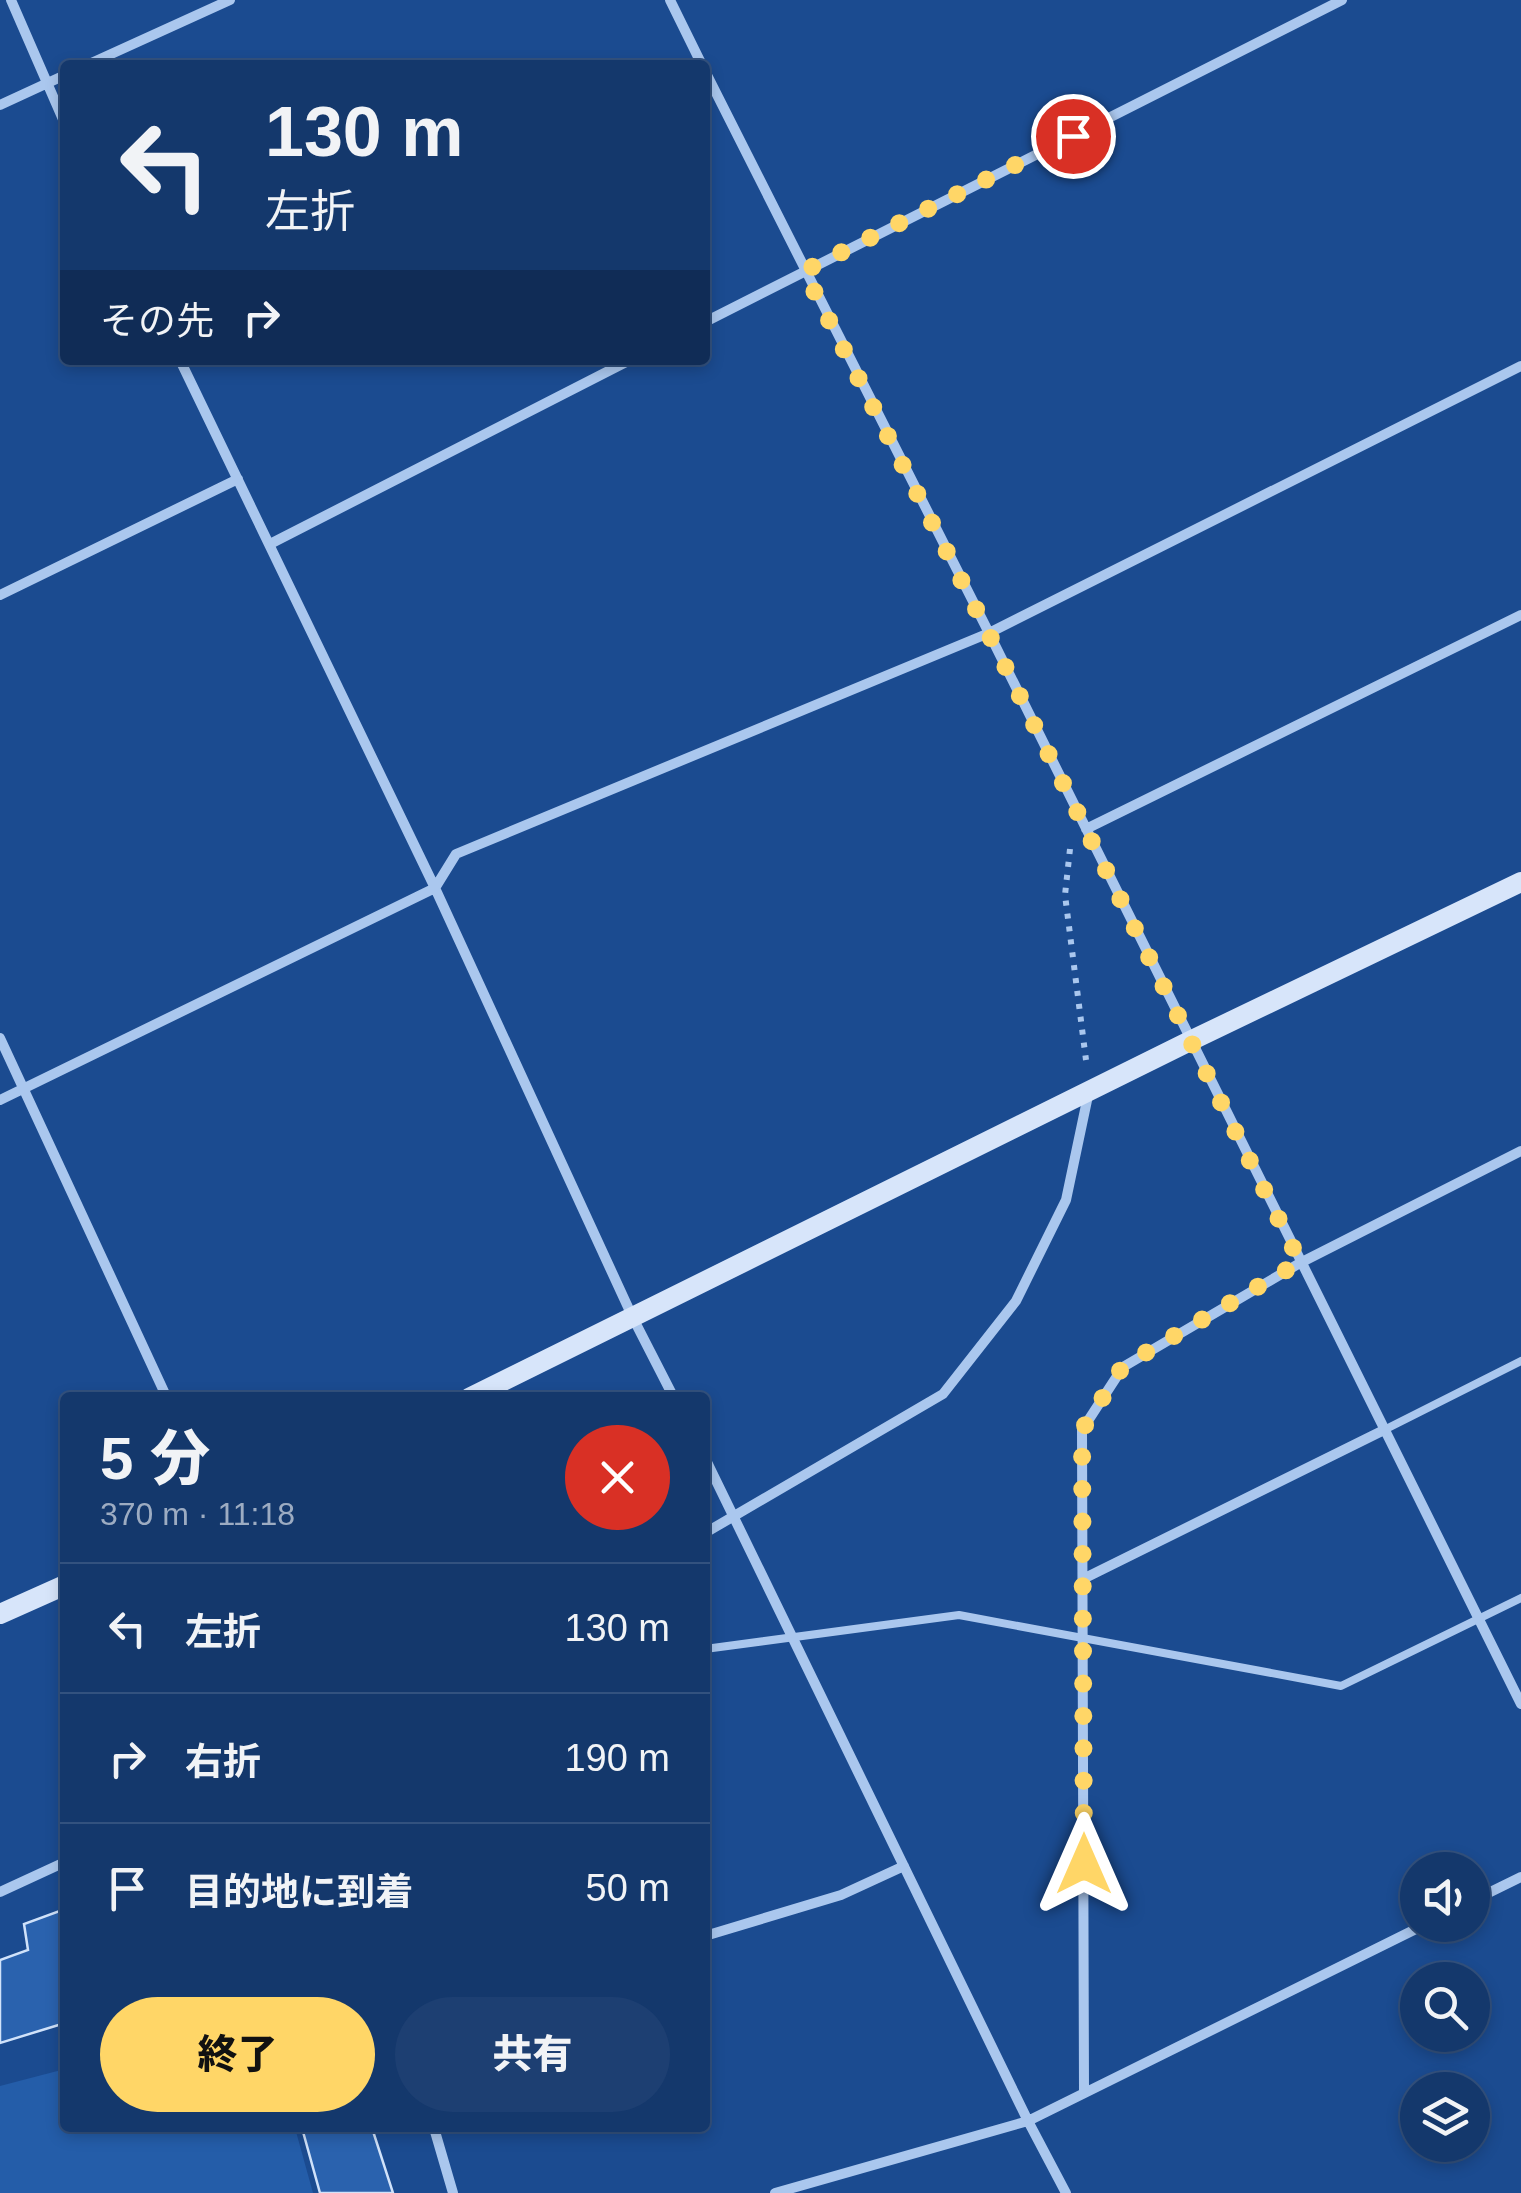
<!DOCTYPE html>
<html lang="ja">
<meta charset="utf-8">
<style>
:root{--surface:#14386c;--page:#1d3f72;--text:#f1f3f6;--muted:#9dacc2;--line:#33527f;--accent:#ffd667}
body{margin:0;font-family:Helvetica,"Noto Sans JP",sans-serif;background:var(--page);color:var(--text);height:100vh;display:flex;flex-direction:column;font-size:38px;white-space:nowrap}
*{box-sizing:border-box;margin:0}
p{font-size:32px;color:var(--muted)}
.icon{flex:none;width:55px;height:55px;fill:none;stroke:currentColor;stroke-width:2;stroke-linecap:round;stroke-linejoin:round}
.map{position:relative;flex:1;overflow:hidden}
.drawer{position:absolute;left:60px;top:1392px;width:650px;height:740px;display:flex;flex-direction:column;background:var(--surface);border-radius:10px;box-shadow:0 5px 15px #0003,0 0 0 2px var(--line)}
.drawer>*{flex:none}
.banner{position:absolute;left:60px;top:60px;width:650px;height:305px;border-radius:10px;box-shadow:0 5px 15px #0003,0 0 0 2px var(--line);background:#14386c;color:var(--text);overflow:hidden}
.fabs{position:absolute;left:1400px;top:1852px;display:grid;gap:20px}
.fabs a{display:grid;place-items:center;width:90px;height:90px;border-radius:50%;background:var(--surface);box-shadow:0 5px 15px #0003,0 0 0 2px var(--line);font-size:50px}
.pin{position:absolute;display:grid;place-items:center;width:85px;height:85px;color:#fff;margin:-42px;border:5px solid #fff;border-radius:50%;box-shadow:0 2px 10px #0007}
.me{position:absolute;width:110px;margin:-55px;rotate:0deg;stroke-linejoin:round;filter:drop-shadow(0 0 8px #0008)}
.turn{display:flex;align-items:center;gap:35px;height:210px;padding:0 40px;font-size:45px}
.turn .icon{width:130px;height:130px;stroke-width:2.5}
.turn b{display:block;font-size:70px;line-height:85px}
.then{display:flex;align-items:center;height:95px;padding:0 40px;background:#0003;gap:20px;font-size:38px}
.round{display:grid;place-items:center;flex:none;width:105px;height:105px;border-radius:52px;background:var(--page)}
.overview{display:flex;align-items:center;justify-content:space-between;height:170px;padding:0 40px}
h1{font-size:60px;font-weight:800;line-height:75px}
.cta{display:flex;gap:20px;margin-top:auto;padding:20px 40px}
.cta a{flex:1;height:115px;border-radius:60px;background:var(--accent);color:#111;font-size:40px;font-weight:800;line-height:115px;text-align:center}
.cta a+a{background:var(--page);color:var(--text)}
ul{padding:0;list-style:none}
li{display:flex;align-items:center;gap:30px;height:130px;padding:0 40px;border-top:2px solid var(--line)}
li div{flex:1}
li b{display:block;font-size:38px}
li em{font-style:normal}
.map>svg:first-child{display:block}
.green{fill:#245da9}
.building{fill:#2a62ae;stroke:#d0e2fa;stroke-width:2.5}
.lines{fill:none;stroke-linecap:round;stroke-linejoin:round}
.path{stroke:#aac7ee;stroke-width:6;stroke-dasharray:5 8;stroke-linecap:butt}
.lane{stroke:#aac7ee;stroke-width:8}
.street{stroke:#aac7ee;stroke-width:10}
.secondary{stroke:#d7e5fa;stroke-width:20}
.route{stroke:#ffd667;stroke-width:18;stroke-dasharray:0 32.4}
</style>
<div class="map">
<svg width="1521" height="2193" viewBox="0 0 1521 2193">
<rect width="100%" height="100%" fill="#1b4b90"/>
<path class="green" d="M65,2069v59h230l18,65h-313v-107z"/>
<path class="building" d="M65,1909v114l-65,20v-83l28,-10 -4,-26z
M302,2128h70l21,65h-73z"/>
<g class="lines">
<path class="path" d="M1070,849l-5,46 21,165"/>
<path class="lane" d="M1384,1430l137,-69
M705,1649l254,-34 382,71 180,-88"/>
<path class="street" d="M11,0l54,124
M670,0l32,65
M87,65l143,-65
M705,71l284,562 532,1071
M0,105l65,-30
M705,322l637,-322
M180,360l255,528 198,430 41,80
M270,544l360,-184
M0,595l238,-116
M1086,829l435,-214
M0,1038l167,360
M0,1100l435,-212 21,-34 533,-221 532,-267
M705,1458l323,663 38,72
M705,1533l238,-139 73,-93 50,-101 23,-109
M1083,1579l301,-149
M0,1892l65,-30
M1472,1901l49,-24
M705,1936l136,-41 63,-29
M1084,2093l-2,-663 41,-63 177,-104 221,-112
M434,2128l19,65
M775,2193l253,-72 396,-196"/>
<path class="secondary" d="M469,1398l721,-357 331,-159
M0,1614l65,-29"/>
</g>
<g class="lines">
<path class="route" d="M1073,136l-269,135 201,395 295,596 -177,104 -41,64 2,434"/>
</g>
</svg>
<div class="fabs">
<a><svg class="icon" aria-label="sound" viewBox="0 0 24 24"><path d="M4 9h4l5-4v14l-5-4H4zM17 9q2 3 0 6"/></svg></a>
<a><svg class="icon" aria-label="search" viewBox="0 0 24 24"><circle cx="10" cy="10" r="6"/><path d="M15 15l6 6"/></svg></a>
<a><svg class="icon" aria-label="layers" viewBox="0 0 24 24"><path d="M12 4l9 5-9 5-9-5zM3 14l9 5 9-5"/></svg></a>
</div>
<div class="pin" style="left:1073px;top:136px;background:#d93025"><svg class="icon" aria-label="arrive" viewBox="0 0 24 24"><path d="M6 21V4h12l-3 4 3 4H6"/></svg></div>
<svg class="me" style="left:1084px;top:1864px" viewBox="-20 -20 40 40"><path d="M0-17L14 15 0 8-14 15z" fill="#ffd667" stroke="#fff" stroke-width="4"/></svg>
<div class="banner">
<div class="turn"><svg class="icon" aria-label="left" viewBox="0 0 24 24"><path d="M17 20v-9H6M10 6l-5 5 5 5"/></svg><div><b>130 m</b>左折</div></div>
<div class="then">その先<svg class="icon" aria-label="right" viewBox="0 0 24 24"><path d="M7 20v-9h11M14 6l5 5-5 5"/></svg></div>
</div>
<section class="drawer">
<div class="overview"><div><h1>5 分</h1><p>370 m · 11:18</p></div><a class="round" style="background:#d93025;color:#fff"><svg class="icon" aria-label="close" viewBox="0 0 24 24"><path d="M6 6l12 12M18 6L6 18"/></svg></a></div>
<ul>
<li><svg class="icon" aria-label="left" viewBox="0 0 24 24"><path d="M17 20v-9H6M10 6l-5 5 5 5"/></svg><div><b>左折</b></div><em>130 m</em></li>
<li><svg class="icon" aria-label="right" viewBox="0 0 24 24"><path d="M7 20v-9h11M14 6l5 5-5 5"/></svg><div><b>右折</b></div><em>190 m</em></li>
<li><svg class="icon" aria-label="arrive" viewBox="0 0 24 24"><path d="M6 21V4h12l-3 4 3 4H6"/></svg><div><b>目的地に到着</b></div><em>50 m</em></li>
</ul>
<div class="cta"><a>終了</a><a>共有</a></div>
</section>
</div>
